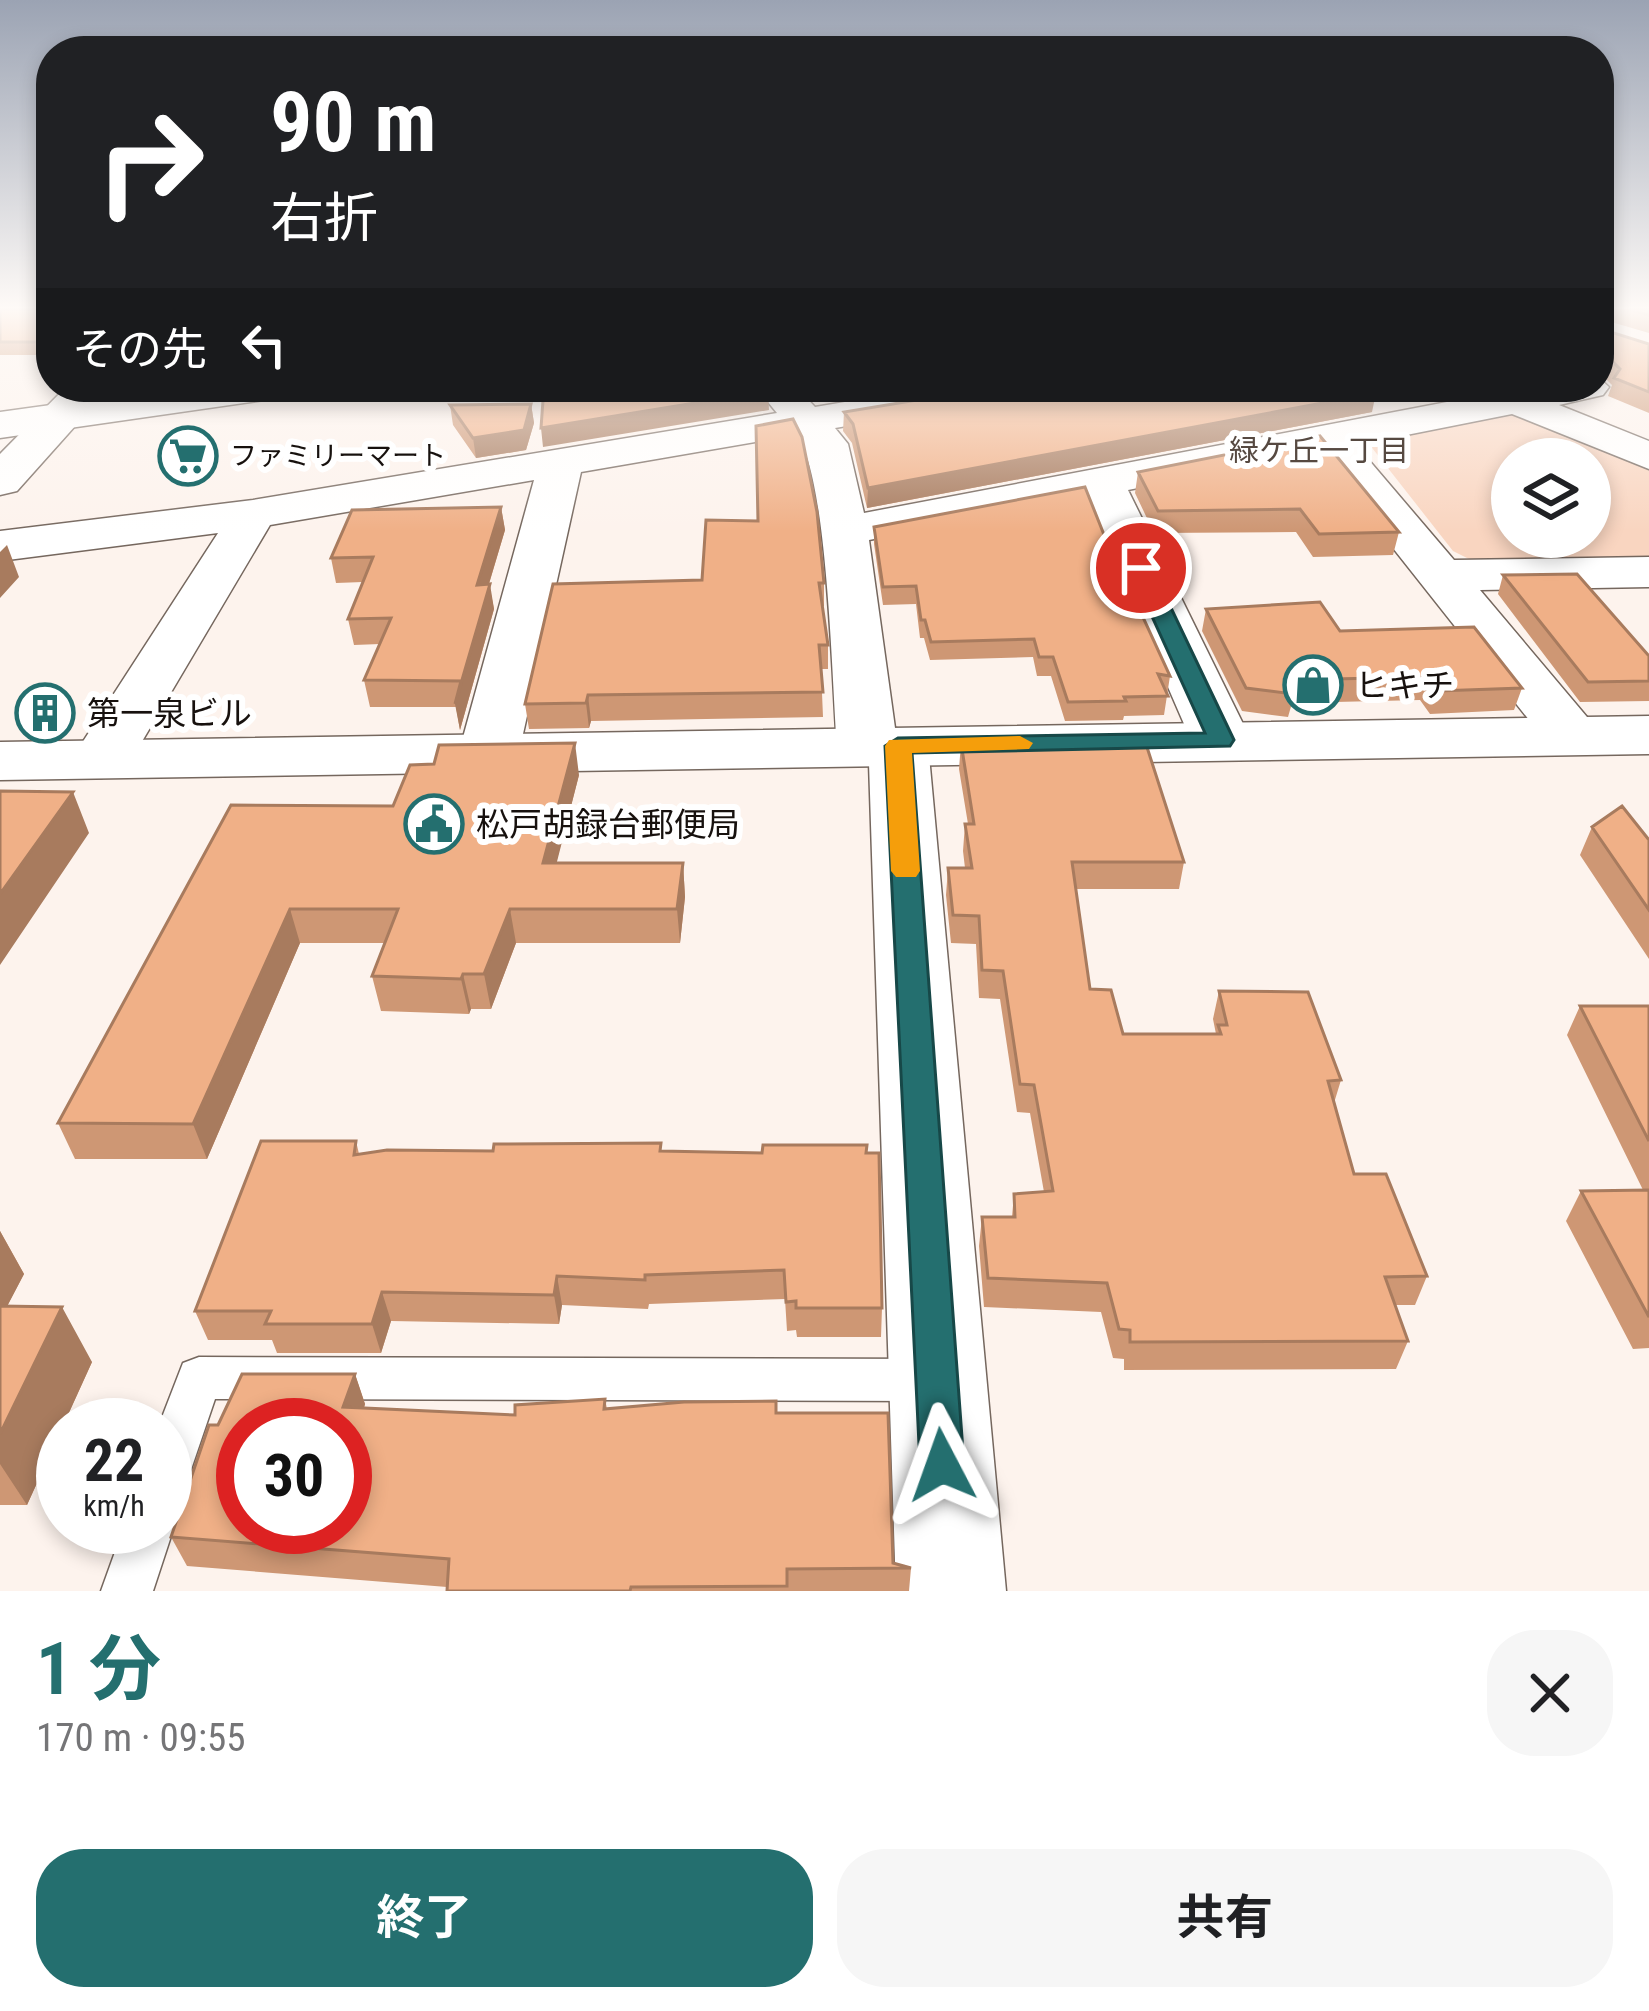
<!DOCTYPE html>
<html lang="ja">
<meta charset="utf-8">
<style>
:root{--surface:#fff;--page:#f6f6f6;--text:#202124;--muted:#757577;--accent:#246f6f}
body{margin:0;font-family:"Roboto Condensed","Noto Sans JP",sans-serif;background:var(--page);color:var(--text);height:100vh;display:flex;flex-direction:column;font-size:45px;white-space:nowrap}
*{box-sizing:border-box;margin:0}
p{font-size:39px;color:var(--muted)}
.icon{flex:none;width:66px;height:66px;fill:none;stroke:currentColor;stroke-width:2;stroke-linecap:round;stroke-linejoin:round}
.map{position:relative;height:1591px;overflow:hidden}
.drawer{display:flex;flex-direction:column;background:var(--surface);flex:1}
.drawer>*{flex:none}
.hud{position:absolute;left:36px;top:36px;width:1578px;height:366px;border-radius:48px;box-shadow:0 6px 18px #0003;background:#202124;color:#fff;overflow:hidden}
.fabs{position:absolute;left:1491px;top:438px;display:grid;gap:24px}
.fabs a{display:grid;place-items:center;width:120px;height:120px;border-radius:50%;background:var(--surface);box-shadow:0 6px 18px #0003;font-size:60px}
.speed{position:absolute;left:36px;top:1398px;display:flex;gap:24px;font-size:60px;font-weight:700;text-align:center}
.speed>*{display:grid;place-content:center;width:156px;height:156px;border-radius:50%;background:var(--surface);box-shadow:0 6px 18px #0003;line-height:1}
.speed small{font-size:30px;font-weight:400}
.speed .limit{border:18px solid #d22;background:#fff;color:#111}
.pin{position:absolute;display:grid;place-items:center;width:102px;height:102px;color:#fff;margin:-51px;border:6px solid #fff;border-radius:50%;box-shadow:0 3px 12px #0007}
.me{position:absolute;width:132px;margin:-66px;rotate:356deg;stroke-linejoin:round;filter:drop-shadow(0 0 9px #0008)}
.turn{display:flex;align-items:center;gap:42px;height:252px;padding:0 36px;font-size:54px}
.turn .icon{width:156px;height:156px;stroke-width:2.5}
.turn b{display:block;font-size:84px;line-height:102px}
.then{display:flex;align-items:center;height:114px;padding:0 36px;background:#0003;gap:24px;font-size:45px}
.round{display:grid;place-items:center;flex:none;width:126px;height:126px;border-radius:48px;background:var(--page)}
.summary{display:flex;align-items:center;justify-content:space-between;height:204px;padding:0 36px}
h1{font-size:72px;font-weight:700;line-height:90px;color:var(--accent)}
.cta{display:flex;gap:24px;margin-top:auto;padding:24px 36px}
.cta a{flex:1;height:138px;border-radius:48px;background:var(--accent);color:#fff;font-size:48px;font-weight:700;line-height:138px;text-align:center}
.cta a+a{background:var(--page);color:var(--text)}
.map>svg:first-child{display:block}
.green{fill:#f9d5c0;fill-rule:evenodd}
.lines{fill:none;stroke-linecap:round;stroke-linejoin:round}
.lane-casing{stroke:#75675e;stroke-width:3}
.street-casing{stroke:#75675e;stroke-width:3}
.secondary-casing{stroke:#75675e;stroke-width:3}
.highway-casing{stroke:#75675e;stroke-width:3}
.lane{fill:#fff;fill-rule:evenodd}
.street{fill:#fff;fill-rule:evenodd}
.secondary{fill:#fff;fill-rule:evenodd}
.highway{fill:#fff;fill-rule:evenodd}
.wall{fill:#ce9774}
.shaded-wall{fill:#a87b5e}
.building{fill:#f0b087;stroke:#a87b5e;stroke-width:3;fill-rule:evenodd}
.route{fill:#246f6f;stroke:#174848;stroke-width:3}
.slow{fill:#f59e0b}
.labels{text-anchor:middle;stroke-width:12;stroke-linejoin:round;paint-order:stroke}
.far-poi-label{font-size:27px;fill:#17110e;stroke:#fff;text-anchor:start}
.far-neighbourhood-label{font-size:30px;fill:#564941;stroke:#fff}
.poi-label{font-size:33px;fill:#17110e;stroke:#fff;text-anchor:start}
</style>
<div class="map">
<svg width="1649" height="1591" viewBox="0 0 1649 1591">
<rect width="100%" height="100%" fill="#fdf3ed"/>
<path class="green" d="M1507,413l24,4 118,50v93l-168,5 -28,-14 -84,-107 10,-8zM1512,459h78v78h-78z"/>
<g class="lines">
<defs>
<path id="lane" d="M199,1357l732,2 16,6 7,15 -7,15 -16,6 -716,-2 -33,97 -17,7v-78h-6l24,-62z
M165,1509l9,18 -21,64h-52l23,-64h41z"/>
<path id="street" d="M1599,378l10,9 -6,8 -44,10 90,36v28l-137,-55 -156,31 98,115 195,-3v30l-169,3 123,146 -9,13 -21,5 -21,-5 -235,-297 -189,38 123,250 -9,13 -21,5 -21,-5 -9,-13 -105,-242 -217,42 26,188 24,4 9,13 78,846h-110l-27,-828 -23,-5 -9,-13c-5,-59 -9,-273 -41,-310l-215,37 -62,280 -9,13 -21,5 -21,-5 -9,-13 75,-272 -264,45 -139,235 -8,13 -22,5 -22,-5 -8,-13 147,-227 -218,28v-30l253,-31 524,-87 -14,-17 8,-9 26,1 18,19 119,-20h91l-6,8 -14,4 -170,29 13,16 16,69 651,-124 84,-2z"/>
<path id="secondary" d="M66,387h44l-93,104 -17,4v-41z
M1649,716v38l-1649,26v-38z"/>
<path id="highway" d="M181,387h111l-6,9 -15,3 -271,39v-26z"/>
</defs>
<use href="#lane" class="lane-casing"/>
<use href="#street" class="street-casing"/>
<use href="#secondary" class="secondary-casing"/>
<use href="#highway" class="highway-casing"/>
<use href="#lane" class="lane"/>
<use href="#street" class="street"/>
<use href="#secondary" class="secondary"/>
<use href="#highway" class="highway"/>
</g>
<path class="wall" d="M0,309h51v46h-51z
M1599,309h50v24l-48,-14v10l48,15v69l-41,-17 4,-11 -10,-10h-3z
M801,387h106l-90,15z
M531,404l3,19 -8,27 -50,8 -23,-33 -3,-20z
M844,412h528l-505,96 -15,-65 -9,-12z
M1138,472l261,60 -6,23 -80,2 -17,-25 -142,1 -19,-40z
M501,507l4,23 -16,54 5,25 -34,121 -4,-23h-86l-6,-27 16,-36 -26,1 -6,-26 15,-37 -27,1 -5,-25z
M874,527l262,88 34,61 -6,39 -40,1 -1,4 -58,1 -14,-45h-14l-4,-19 -103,3 -6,-22h-4l-4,-34 -33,1 -9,-61z
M1503,575l146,81v45l-69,1 -82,-108z
M824,583v23h-2l6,39v24h-7l2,48 -232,4 -2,7 -60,1 -4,-25 28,-120z
M1206,609l134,22 182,57 -8,22 -84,4 -10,-14 -128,3 -4,14 -46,-6 -40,-80z
M961,743l223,119 -5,27h-103l14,100 33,45h93l-3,-15 6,-28 122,89 -7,23 20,71 73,102 -12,29h-20l13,36 -12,28 -272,1v-11l-11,-1 -12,-46 -117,-5 -5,-61 3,-29h30l2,-23 30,-2 -14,-79 -13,-1 -17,-113 -21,-1 -3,-54 -25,-1 -5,-48 2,-27h17l-2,-17 2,-27h3l-9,-55z
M579,775l-23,88h127l2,34 -5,46h-164l-25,66h-20l-2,5 -88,-3 -9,-35 13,-33h-85l-93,216h-132l-17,-36 335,-317z
M1592,827l57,13v119l-69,-104z
M1580,1006h69v342l-16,1 -67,-128 15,-30 62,-1 -76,-155z
M356,1141l3,13 303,-3 205,2 15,155 -1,29h-84l-1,-7 -9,1 -2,-32 -136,5 -1,5 -86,-4 -3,19 -168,-3 -10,32h-104l-5,-13h-64l-13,-29z
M0,1231l24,43 -17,32 85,56 -65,143h-27z
M355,1374l10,30 -1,4 151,7 90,-16 2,10 169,4 117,150 18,5 -2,23h-462v-4l-260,-21 -16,-29 47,-112z"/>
<path class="shaded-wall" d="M758,387h9l-5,5 6,-1 1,19 -226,37 -2,-19z
M817,387h90l-90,15z
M1376,393l-4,19 -505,96 1,-20z
M531,404l3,19 -8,27 -50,8 -3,-20z
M501,507l4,23 -24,80 -4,-25z
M7,545l12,32 -19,21v-46z
M490,584l4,25 -34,121 -5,-26z
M588,695l3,26 -2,7 -3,-25z
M575,743l4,32 -31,122 -5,-34z
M73,792l16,41 -89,132v-71z
M683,863l2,34 -5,46 -3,-34z
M290,909l10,34 -93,216 -14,-35z
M510,909l6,34 -25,66 -7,-35z
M463,974l8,35 -2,5 -8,-35z
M0,1231l24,43 -24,46z
M557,1276l5,29 -3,19 -5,-29z
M382,1292l9,29 -10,32 -9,-29z
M62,1307l30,55 -65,143 -27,-41v-30z
M355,1374l10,30 -10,33 -12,-30z"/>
<path class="building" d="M0,309h51v27l-3,6h-48z
M1599,309h3l-1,20 48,15v48l-35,-14 6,-9 -12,-12h-6l-3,8z
M1629,309h20v6z
M544,387h221l3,4 -227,37z
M996,387h368l12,6 -508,95 -15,-64 -9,-12z
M531,404l-7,26 -51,8 -23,-33z
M793,419l9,18 15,75 7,71h-5l9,62h-9l4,47 -235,3 -2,8 -61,1 28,-120 149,-4 4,-60 52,1 -2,-95z
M1320,436l79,96 -80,2 -19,-25 -142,2 -20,-39z
M1085,487l51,128h6l28,61 -12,-2 10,22 -44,1 2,4 -58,1 -15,-45h-14l-5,-18 -103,3 -6,-22h-4l-5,-34 -33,1 -9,-60z
M501,507l-24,78 13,-1 -35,120 6,-23 -97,-1 27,-62 -43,1 25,-62 -42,1 21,-48z
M1577,574l72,82v25l-61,1 -85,-107z
M1320,602l20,29 134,-4 48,61 -85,3 -10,-14 -142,3 8,14 -47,-6 -40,-79z
M1145,741l39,121h-112l18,127 21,1 12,44h98l-3,-9h9l-8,-34 89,1 33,88 -13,1 26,93h32l41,102 -42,1 23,64 -278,1v-12l-11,-1 -12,-46 -119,-5 -6,-61h33l-1,-23 39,-3 -19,-106 -14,-1 -17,-113 -21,-1 -3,-54 -26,-1 -5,-47h24l-7,-44h9l-13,-81z
M575,743l-32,120h140l-6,46h-167l-26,65h-21l-2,5 -89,-3 26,-67h-108l-97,215 -135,-1 173,-318 162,1 17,-41 24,-1 5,-19z
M0,791l73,1 -73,102z
M1622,806l27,34v70l-57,-83z
M1580,1006h69v135z
M261,1141h95l-2,14 33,-5 106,1 1,-7 167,-1 -1,8 102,2 1,-8h104l-1,8h13l3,155h-86v-7l-10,1 -2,-32 -139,5v5l-88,-4 -3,19 -172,-3 -10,32h-107l6,-13h-76z
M1649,1190v127l-68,-126z
M0,1306l62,1 -62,127z
M242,1374h113l-12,33 172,8v-10l90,-6 -1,10 80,-7 92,-1v12h112l5,150 18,5 -124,1v17l-156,1 -1,4h-183l2,-32 -278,-22 38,-112h9zM243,1425h102v102h-102z"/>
<linearGradient id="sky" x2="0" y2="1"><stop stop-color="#9ba3b3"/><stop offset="0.58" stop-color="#fefaf7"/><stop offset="1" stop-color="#fefaf7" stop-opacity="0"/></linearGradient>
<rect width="1649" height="531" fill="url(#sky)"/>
<path class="route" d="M1141,561l11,7 82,172 -4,6 -318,7 52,712 -6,15 -16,6 -15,-6 -7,-15 -35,-719 13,-8 307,-5 -75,-165z"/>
<path class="slow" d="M1020,736l13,7 -4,6 -117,4 8,118 -4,6h-20l-5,-6 -6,-125 4,-6z"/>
<defs>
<symbol id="supermarket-ring" viewBox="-11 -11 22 22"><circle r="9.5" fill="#fff" stroke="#246f6f" stroke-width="1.5"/><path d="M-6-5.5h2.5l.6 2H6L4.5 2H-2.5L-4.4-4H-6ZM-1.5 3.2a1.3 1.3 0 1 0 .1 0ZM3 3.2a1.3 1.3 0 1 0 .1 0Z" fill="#246f6f"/></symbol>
<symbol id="shop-ring" viewBox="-11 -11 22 22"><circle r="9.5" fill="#fff" stroke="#246f6f" stroke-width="1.5"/><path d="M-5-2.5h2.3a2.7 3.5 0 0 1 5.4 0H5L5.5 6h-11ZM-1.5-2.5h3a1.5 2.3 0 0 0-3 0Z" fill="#246f6f"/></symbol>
<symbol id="building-ring" viewBox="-11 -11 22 22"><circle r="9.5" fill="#fff" stroke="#246f6f" stroke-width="1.5"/><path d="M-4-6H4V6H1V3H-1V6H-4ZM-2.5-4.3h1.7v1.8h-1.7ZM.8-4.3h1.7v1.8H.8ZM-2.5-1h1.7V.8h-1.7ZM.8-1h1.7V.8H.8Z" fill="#246f6f"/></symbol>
<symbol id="civic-ring" viewBox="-11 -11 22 22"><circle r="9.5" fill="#fff" stroke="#246f6f" stroke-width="1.5"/><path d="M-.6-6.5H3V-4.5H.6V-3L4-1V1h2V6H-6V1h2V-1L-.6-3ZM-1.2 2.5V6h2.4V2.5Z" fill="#246f6f"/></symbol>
</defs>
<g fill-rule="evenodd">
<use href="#supermarket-ring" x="155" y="423" width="66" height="66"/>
<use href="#shop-ring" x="1280" y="652" width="66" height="66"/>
<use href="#building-ring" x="12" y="680" width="66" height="66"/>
<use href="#civic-ring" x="401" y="791" width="66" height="66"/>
</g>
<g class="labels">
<g class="far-poi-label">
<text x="230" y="465">ファミリーマート</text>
</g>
<g class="far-neighbourhood-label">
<text x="1319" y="461">緑ケ丘一丁目</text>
</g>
<g class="poi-label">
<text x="1355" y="697">ヒキチ</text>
<text x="87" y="725">第一泉ビル</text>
<text x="476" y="836">松戸胡録台郵便局</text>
</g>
</g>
</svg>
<div class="fabs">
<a><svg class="icon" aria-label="layers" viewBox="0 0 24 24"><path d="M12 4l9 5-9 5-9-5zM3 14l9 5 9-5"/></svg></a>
</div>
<div class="speed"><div>22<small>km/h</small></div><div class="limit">30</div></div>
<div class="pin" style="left:1141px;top:568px;background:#d93025"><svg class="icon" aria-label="arrive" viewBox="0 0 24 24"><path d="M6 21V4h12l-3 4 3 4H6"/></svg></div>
<svg class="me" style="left:942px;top:1465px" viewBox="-20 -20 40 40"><path d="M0-17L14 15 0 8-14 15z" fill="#246f6f" stroke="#fff" stroke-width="4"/></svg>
<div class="hud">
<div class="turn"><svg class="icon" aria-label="right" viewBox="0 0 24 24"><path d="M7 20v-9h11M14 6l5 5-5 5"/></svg><div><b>90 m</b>右折</div></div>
<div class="then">その先<svg class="icon" aria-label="left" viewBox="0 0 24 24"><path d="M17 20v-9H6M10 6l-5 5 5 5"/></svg></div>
</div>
</div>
<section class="drawer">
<div class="summary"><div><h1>1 分</h1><p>170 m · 09:55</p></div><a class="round"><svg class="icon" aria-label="close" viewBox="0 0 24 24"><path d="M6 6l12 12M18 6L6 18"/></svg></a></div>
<div class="cta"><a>終了</a><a>共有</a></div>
</section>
